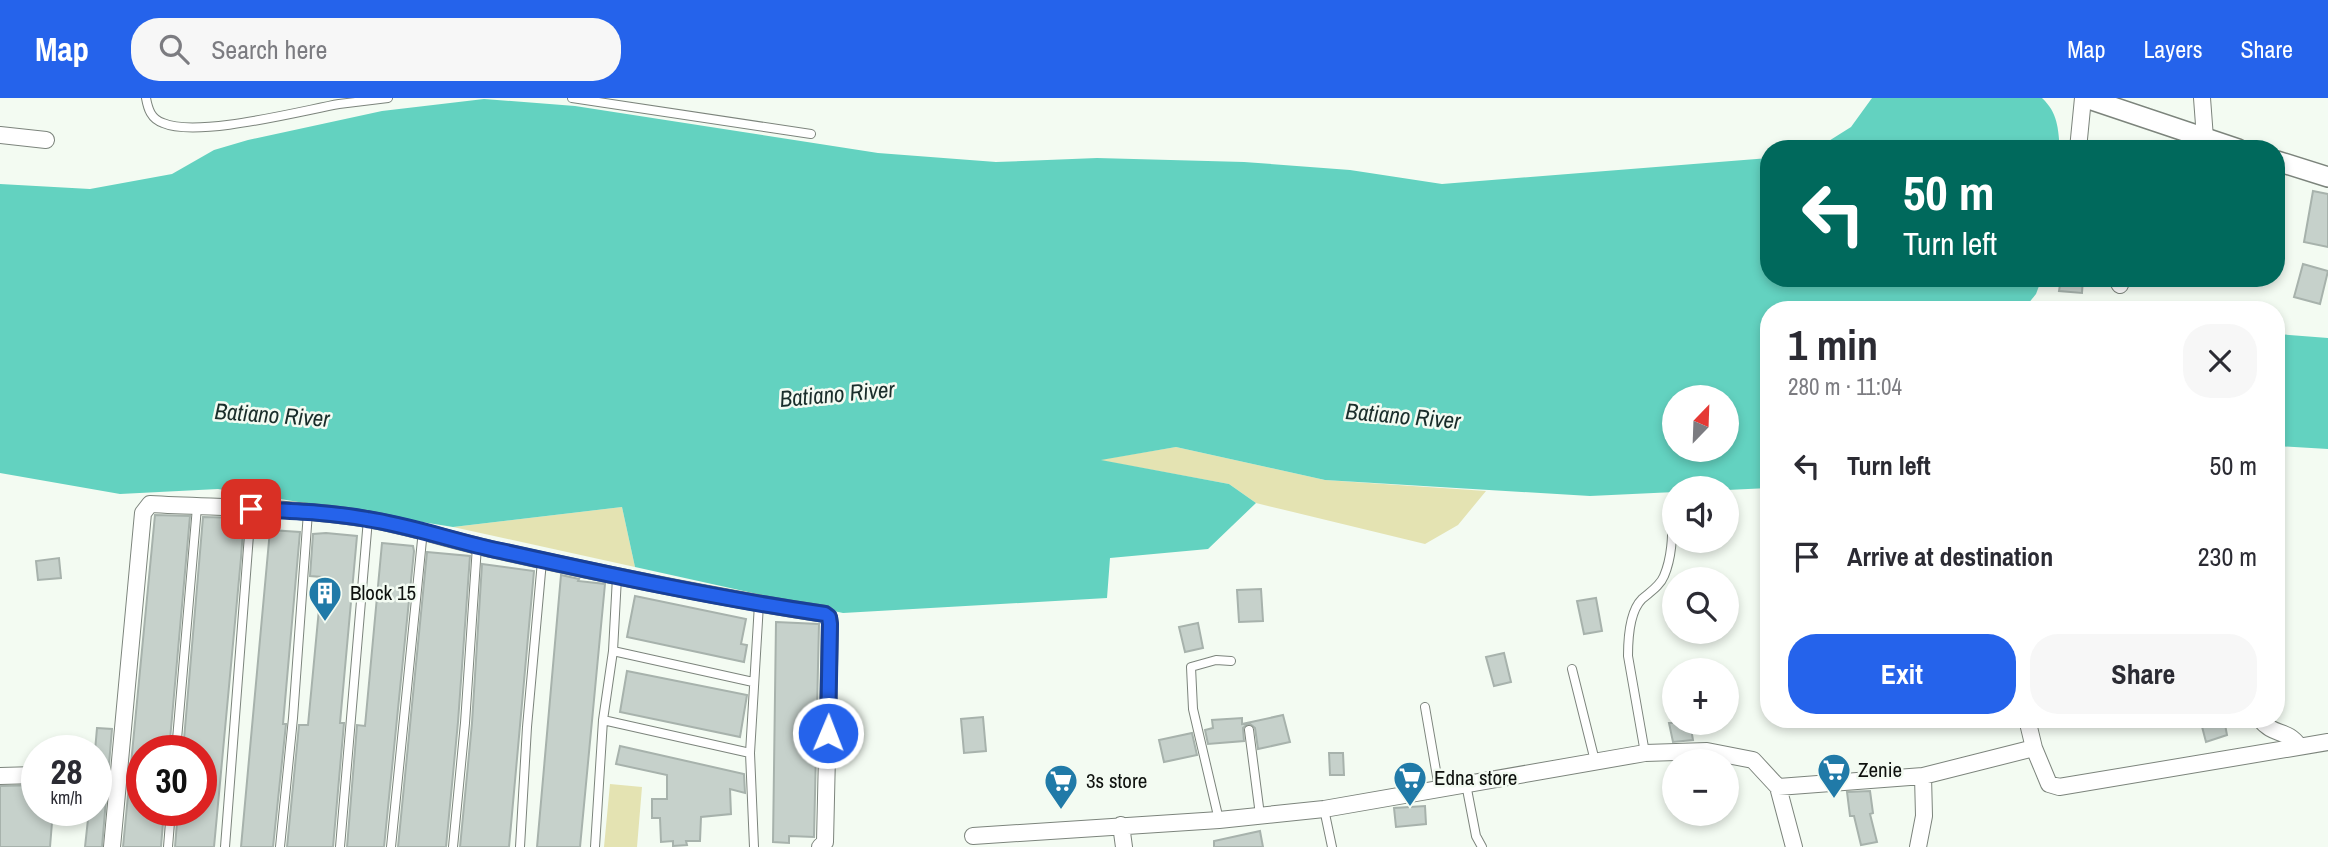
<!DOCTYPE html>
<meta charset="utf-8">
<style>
:root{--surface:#fff;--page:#f7f7f7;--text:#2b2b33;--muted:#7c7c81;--accent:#2563eb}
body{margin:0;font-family:"Archivo Narrow",sans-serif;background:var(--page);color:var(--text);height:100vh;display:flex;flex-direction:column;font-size:26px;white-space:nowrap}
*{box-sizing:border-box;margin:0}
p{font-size:23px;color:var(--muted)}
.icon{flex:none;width:38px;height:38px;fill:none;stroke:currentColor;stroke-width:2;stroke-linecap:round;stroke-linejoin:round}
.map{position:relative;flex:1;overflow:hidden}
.side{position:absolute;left:1760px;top:203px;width:525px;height:427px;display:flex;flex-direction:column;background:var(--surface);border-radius:28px;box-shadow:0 4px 10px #0003}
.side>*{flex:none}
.hud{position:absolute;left:1760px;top:42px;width:525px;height:147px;border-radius:28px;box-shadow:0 4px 10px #0003;background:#00695c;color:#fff;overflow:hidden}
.needle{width:46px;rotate:23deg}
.buttons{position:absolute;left:1662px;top:287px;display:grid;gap:14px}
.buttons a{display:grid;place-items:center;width:77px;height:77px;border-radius:50%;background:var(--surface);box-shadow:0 4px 10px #0003;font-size:35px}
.speed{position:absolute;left:21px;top:637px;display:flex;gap:14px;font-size:35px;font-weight:700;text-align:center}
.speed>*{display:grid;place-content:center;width:91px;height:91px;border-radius:50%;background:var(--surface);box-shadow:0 4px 10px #0003;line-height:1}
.speed small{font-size:18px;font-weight:400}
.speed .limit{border:10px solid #d22;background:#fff;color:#111}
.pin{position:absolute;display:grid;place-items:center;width:60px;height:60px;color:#fff;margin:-30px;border-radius:14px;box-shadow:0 4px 10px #0006}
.me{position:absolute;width:77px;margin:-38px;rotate:1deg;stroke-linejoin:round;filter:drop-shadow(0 0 5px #0008)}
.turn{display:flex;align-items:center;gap:24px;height:147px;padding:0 28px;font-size:32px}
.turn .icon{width:91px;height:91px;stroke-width:2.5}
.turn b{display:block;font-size:49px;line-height:60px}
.round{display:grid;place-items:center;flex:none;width:74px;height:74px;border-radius:28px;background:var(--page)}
.overview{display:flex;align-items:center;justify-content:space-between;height:119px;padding:0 28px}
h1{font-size:42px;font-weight:700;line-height:52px}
.primary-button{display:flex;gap:14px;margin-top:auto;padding:14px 28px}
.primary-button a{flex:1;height:80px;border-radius:28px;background:var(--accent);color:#fff;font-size:28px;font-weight:700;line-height:80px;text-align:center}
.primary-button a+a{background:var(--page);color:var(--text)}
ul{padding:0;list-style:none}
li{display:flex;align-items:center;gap:21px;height:91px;padding:0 28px}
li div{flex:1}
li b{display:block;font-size:26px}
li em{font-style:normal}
header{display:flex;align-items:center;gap:42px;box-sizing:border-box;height:98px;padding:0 35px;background:var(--accent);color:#fff}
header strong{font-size:33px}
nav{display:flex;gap:38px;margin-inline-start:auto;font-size:24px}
.search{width:490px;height:63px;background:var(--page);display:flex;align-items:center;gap:18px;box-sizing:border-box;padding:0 24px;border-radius:28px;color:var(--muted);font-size:26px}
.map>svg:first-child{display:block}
.green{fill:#e4e3b2}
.water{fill:#63d2c0;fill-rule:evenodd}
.building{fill:#c6d1cb;stroke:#a7b2ac;stroke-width:2}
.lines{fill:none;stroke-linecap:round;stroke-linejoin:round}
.service-casing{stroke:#7c847c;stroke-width:10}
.minor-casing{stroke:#7c847c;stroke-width:18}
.tertiary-casing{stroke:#7c847c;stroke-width:22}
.service{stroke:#fff;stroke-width:8}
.minor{stroke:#fff;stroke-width:16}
.tertiary{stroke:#fff;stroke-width:19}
.route-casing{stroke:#184099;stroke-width:18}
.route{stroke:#2563eb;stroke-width:12}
.labels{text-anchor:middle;stroke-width:5;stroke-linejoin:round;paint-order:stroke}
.poi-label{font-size:21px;fill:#0e110e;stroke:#f3fbf2;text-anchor:start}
.water-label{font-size:23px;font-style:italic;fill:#1a2e2b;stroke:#f3fbf2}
</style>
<header>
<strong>Map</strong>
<div class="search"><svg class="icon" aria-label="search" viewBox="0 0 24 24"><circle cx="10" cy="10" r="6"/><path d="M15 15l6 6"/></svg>Search here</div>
<nav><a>Map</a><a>Layers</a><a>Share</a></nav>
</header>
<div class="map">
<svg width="2328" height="749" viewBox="0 0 2328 749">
<rect width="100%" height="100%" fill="#f3fbf2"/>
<path class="green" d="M1176,349l149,33 161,11 -28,34 -33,19 -169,-41 -27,-19 -131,-24z
M622,409l13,60 -182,-40z
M610,686l32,3 -5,60h-33z"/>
<path class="water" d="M1872,0h170c16,15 16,30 18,51h-244l35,-22z
M484,1l91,7 303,47 118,9 101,-4 147,4 106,8 92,14 327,-26v120h273l-6,16 -13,16h-254v178l-42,2v-2h-52v4l-85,4 -265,-16 -149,-33 -75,13 128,24 27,19 -48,46 -98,9 -3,40 -264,15 -208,-46 -13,-60 -169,20 -235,-38 -98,5 -120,-21v-289l90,5 82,-15 42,-24 34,-10 134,-29zM1675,299h52v53h-52z
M2277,236l51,4v111l-51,-3z"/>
<path class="building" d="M2313,93l15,3v53l-24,-5z
M2303,166l25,7 -8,33 -26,-7z
M2061,180h22l-1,15 -23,-2z
M155,417l35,1 -21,235h-27v59h22l-3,37h-38z
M203,419l41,1 -3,40 -27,289h-39l3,-37h23v-59h-18z
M270,432l30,2 -17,192h3l-13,123h-32z
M326,435l31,3 -17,187h4l-11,124h-46l12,-122h9l14,-148 -12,-1 3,-42z
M382,445l31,3 1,5 -30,296h-37l10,-122 8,1z
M427,454l43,4 -12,166 -12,125h-48z
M59,460l2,20 -23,2 -2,-19z
M482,466l52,7 -25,276h-49l12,-124z
M561,477l18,4 -1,2 27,3 -25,263h-43z
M1261,491l2,32 -24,1 -2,-32z
M635,498l111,23 -5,25 6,1 -3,17 -117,-25z
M1596,500l6,33 -18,3 -7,-33z
M776,524l43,2 -5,213 -25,-1v7l-16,-1z
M1198,525l5,25 -18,4 -6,-25z
M1504,555l7,29 -17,4 -8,-29z
M627,573l120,24 -7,42 -120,-25z
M1283,617l7,27 -32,7 -3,-21 -6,-5 -6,5 1,13 -36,3 -3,-14 8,-2 -1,-8 30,-2v6z
M983,619l3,34 -22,2 -3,-34z
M2200,621h24l3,16 -21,7z
M1669,625h21l3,17 -20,2z
M97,630l15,1 -10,118h-17l4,-37h7l-1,-59z
M1192,635l5,22 -33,7 -5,-22z
M620,648l124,28 1,19 -15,-4 1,25 -30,3 -1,24h-14l1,4 -14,1v-5l-12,1 -1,-24h-8v-19h15v-24l-51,-11z
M1329,655h14l1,22h-14z
M37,687v25h16l-3,37h-50v-61z
M1870,693l3,22 -3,1 7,28 -16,3 -7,-29h-4l-3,-24z
M1425,708l1,18 -30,3 -2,-19z
M1260,733l3,16h-49v-6z"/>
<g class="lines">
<defs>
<path id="service" d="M146,0c2,11 5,21 17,25 34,15 137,-12 176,-19 16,-2 33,-4 49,-6
M572,0l239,36
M613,553l140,31
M1572,571l23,92
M1425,609l14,81
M603,622l147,33
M1249,632l11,85
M176,653l21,-244
M1645,655l-17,-97c0,-17 1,-44 14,-57 8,-7 18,-13 22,-23 10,-23 8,-51 9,-75
M1466,686l10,52 6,11
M1324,711l8,38
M1219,722l-26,-111 -2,-42 25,-7 15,1
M168,749l3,-37
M225,749l26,-338
M280,749l13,-129 15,-206
M340,749l28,-328
M391,749l32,-317
M453,749l12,-124 12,-177
M520,749l7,-120 15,-166
M595,749l8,-127 10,-69 4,-74
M754,749l-4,-94 9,-149"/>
<path id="minor" d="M2202,0l3,40
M0,37l46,5
M2078,51l5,-51
M2116,180l4,7
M2027,621l7,29
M2260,621c14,18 26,9 39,27
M0,678l36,-1
M1778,689l16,60
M1121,727l3,22
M973,738l246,-16 105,-11 321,-56 62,-2 46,9 25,27 145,-11 111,-28 15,36 10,3 269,-45
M112,749l31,-334 7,-9c72,4 146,3 217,15 42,7 82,21 124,30 111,25 222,48 334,65l4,3 1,7 -5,218 -5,5
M1918,749l6,-31 -1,-40"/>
<path id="tertiary" d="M2086,0l152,51
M2277,63l51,16"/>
</defs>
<use href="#service" class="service-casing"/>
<use href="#minor" class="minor-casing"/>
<use href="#tertiary" class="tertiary-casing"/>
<use href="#service" class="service"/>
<use href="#minor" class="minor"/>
<use href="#tertiary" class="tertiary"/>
</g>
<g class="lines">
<defs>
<path id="route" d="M251,411c39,2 78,3 116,10 46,7 89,23 134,32 108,24 215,47 324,63l4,3 1,7 -2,109"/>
</defs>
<use href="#route" class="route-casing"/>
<use href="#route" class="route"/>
</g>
<defs>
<symbol id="building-pin" viewBox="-11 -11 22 30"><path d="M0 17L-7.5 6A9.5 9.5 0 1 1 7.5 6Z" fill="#207aa8" stroke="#f3fbf2"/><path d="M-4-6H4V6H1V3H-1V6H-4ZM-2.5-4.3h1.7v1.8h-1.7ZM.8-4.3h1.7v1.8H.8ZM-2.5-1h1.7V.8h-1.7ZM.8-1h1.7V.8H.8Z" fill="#fff"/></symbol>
<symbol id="supermarket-pin" viewBox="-11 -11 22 30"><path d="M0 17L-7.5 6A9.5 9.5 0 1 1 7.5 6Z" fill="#207aa8" stroke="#f3fbf2"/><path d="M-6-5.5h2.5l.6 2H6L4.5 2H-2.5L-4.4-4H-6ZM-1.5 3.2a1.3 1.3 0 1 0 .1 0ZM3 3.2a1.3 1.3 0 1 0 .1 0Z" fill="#fff"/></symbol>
</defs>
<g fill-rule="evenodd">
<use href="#building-pin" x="306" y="476" width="38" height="52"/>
<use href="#supermarket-pin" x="1815" y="653" width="38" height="52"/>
<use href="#supermarket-pin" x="1391" y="661" width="38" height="52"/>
<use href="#supermarket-pin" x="1042" y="664" width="38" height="52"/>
</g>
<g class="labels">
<g class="poi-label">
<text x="350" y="502">Block 15</text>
<text x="1858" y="679">Zenie</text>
<text x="1434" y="687">Edna store</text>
<text x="1086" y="690">3s store</text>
</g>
<g class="water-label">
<text transform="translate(837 296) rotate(-5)" y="8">Batiano River</text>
<text transform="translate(272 317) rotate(4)" y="8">Batiano River</text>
<text transform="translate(1403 318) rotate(5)" y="8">Batiano River</text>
</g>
</g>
</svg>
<div class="buttons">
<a><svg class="needle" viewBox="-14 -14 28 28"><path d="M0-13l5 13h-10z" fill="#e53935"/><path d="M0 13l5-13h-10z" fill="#7c7c81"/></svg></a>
<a><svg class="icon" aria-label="sound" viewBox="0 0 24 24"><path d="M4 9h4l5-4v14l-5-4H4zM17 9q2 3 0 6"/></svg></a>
<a><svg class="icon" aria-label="search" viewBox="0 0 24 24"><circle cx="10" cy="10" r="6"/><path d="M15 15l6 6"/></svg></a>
<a>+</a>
<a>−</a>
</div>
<div class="speed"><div>28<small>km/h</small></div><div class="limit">30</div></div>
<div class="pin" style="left:251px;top:411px;background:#d93025"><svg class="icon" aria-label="arrive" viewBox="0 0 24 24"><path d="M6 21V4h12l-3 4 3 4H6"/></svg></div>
<svg class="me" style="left:828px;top:635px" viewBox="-20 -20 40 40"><circle r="17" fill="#2563eb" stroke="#fff" stroke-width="3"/><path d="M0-11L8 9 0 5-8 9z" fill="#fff"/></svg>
<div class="hud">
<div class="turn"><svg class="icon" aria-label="left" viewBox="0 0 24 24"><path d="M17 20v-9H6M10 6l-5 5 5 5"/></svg><div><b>50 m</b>Turn left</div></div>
</div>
<section class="side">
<div class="overview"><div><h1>1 min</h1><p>280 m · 11:04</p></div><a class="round"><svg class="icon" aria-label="close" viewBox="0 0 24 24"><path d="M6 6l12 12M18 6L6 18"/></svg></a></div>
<ul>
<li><svg class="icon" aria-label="left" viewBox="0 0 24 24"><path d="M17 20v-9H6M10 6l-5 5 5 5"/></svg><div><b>Turn left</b></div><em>50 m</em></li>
<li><svg class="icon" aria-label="arrive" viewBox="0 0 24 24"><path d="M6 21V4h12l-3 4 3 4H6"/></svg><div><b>Arrive at destination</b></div><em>230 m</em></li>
</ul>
<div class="primary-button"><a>Exit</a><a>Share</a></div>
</section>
</div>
